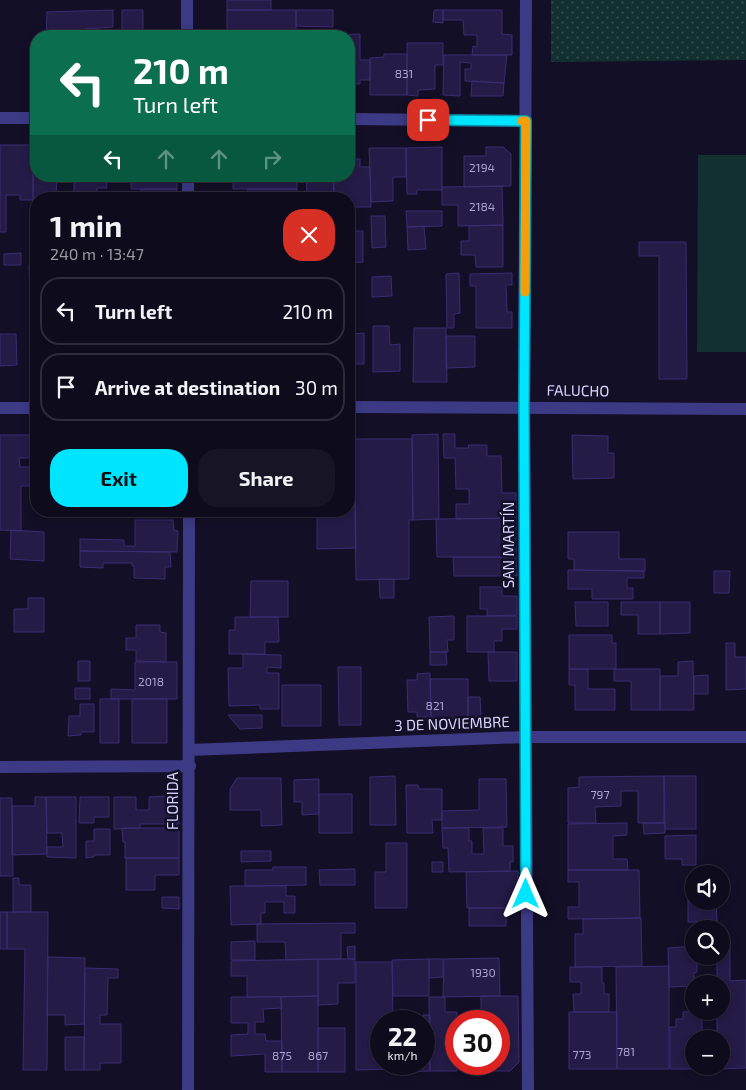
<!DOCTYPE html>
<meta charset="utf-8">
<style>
:root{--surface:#0e0b1c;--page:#171425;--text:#f1f3f6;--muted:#9b9ba3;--line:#2e2b3b;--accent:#00e5ff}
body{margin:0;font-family:"Exo 2",sans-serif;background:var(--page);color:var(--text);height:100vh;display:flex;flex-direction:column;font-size:19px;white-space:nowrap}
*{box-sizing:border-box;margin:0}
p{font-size:16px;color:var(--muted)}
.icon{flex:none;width:28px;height:28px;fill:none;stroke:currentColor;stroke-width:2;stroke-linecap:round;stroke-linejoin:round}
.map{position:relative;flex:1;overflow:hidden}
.side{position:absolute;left:30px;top:192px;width:325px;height:325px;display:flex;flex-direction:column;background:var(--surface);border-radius:20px;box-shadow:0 2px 8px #0003,0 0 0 1px var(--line)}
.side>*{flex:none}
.top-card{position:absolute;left:30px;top:30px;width:325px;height:152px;border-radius:20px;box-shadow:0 2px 8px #0003,0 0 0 1px var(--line);background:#0b6e4f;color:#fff;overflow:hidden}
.buttons{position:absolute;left:685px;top:865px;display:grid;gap:10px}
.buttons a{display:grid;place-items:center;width:45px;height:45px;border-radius:50%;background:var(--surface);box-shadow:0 2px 8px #0003,0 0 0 1px var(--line);font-size:25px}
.speed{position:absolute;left:370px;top:1010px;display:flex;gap:10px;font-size:25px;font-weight:700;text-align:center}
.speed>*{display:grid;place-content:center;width:65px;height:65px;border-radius:50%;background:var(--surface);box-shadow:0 2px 8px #0003,0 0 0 1px var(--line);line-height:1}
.speed small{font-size:12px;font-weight:400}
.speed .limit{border:8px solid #d22;background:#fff;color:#111}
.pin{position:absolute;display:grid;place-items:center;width:42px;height:42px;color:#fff;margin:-21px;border-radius:10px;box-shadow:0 2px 8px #0006}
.me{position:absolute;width:55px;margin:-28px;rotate:0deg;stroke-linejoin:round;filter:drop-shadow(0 0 4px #0008)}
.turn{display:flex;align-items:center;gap:18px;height:105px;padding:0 20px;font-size:22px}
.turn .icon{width:65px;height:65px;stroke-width:2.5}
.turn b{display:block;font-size:35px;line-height:42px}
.lanes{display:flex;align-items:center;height:48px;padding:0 20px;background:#0003;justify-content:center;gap:25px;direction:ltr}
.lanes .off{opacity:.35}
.round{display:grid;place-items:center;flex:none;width:52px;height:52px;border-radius:20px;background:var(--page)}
.summary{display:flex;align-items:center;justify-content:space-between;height:85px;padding:0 20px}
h1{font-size:30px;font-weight:700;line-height:38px}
.action{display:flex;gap:10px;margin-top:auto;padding:10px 20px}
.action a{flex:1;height:58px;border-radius:20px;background:var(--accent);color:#111;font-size:20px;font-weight:700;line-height:58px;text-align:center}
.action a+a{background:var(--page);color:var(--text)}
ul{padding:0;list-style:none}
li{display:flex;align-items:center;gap:15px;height:68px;margin:0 10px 8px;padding:0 10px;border:2px solid var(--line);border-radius:20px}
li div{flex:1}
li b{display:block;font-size:19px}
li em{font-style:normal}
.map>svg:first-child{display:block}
.grass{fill:url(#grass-dots)}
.pitch{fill:#12302f}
.building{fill:#241b47;stroke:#3b2d73}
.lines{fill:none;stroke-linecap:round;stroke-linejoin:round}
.street{stroke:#3d3a85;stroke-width:12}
.route-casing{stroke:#0095a6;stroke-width:12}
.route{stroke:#00e5ff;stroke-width:9}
.slow{stroke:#f59e0b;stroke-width:9}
.labels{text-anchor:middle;stroke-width:5;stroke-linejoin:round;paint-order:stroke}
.number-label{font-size:12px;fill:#aca6d1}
.street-label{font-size:15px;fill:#d9d4ff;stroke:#130f26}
</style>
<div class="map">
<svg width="746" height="1090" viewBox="0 0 746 1090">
<defs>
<pattern id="grass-dots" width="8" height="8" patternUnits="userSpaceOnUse" patternTransform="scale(1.25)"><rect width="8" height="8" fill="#12302f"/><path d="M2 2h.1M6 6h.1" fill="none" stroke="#344d4e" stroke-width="1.8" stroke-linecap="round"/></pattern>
</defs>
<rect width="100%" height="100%" fill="#130f26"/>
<path class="grass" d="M551,0h195v60l-195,2z"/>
<path class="pitch" d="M698,155h48v197h-49z"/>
<path class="building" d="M227,0h44v10h-44z
M113,10v17l-28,2v4l-11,1v2h-28l1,-24z
M122,10h21v26h-21z
M227,10h69v26h-15v-2h-54z
M296,10h37v17l-37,-1z
M434,10h9v13l-10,-1z
M443,10h59v24l10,1v20h-40l1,-9 4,1v-12h-13l-1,-15h-20z
M360,34v26h10v20h-10v4l-11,-1v-47h-16v-1z
M407,43h36v22h-8v24l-17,1v6l-11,-1z
M384,54h23v41h-37v-37l14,-1z
M444,55h63l-3,28 -39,-2v-12h6v-6l-11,-1v34l-17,-1z
M472,81l32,2 -1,13h-32z
M0,145h33v55h-13v-5h-14v37h-6z
M442,147v43h-25v4h-10l-1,-46z
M486,147h17l8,7v32l-47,1v-31h22z
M369,148h37v29h-13v24l-22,1z
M349,159h11v8h10l1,40h-22v-8h-15v-23h15z
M33,163h3v13h30v3h-9l-1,15h-10v5h-10v66h-3z
M74,176h32l1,12h-10v7l-23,1z
M112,176h65v13h-46v-10h-19z
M233,176h52v4h12v9h-64z
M306,176h27l1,23h-27z
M502,186l1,39 -45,1v-21h-16v-18z
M141,189h36v10h-36z
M248,189h49v10h-50z
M406,211h36v15l-35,1z
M371,216h14l1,31 -14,1z
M503,225v42h-27l-1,-12h-14v-14h8v-15z
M424,226l2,23 -18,1 -1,-23z
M349,231h14v31l-14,1z
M639,242h47l1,137h-28v-123h-20z
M21,253v12h-17v-11z
M29,265h7v36h-6z
M459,273l1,40 -6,1v14h-7l-1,-54z
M512,273v12h-6l1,27h5v16h-36v-42h-6v-12z
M391,276l1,20 -20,1v-20z
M373,326h16l1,19 10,-1v27l-27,1z
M414,328h32l1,54h-34z
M364,333v31h-13v7h-2v-37z
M0,334h16l1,31 -17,1z
M446,336h29v31l-29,1z
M30,350h6v15h-6z
M438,434l1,85 -26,1 -1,-85z
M443,434h12v14h14l-1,-3h19v11h14l1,37h14v25l-60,1v-15h13v-15h-13l-1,-31h-11z
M0,435h36v23h-17l1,9h13l1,19h-13v45l-21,-1z
M572,435l36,1v17h6v25l-41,1z
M354,439h58l1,81h-4v59l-53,1z
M354,439l2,109 -39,1v-38h32v-71z
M128,511h50v6h-50z
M516,518v39h-79l-1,-38z
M135,520h38l1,10 4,1 -1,21 -97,-1v-12l44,1v6h11z
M11,530l33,2v29l-34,-2z
M568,532h51v27h26v12l-71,-1v-11h-6z
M80,551l90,1 1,15h-6v12l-31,-1v-12h-2v-3h-29v5l-23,-1z
M453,557h63l1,19h-63z
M568,570l76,1v7h-17v10h6v11h-41v-10h-24z
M714,571h16l-1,22h-15z
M379,579h15v19h-14z
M251,581h37v36h-38z
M480,587h22v9h15v19l-30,1v-7h-7z
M28,598h16v34h-30v-23h14z
M575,602h33v24h-32z
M621,602h39v32h-22v-19h-17z
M660,602h30v31l-30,1z
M454,616v24h-7l1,12h-18l-1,-35z
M467,616h50v13h-15v12h-8v11h-27z
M235,617h43l1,25h-14v12h-36v-24h6z
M136,625h24v7l6,1v29l-30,-1v-11h-10v-12h10z
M569,635h43v8h4v26h-47z
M726,643h9v14h11v32l-20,1z
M430,652h16l1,13h-17z
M488,652h29v29h-28z
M243,654l38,1v13l-14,-1v6h12v36h-19v-4l-31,1 -1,-38h15z
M78,661h12v20h-12z
M693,661l1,49h-34v-34h18v-14z
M135,662h42v37h-66v-10l24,1z
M338,667h23v58h-22z
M569,669h19v20h27v21h-40v-25h-6z
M614,669h46v41h-29v-29h-17z
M430,673l1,44h-14v-5h-9l-1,-32h10v-6z
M708,675v19h-14v-18z
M430,679h38v39h-37z
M282,685h39v41h-39z
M75,688h15v11h-15z
M468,697h12l1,20h-13z
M100,699h19v44h-19z
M132,699h35v44h-35z
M80,704h14v28h-13v3l-13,1 1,-20h11z
M228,715h34v13l-22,1z
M395,776l1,49h-26v-48z
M664,776h32v53h-31z
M664,776v47h-26v-32h-17v15l-26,1 1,16h-28v-35l11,-1v-10z
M237,778h44l1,47 -21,1v-16h-31v-21z
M319,779v35l-17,1v-13h-8v-22z
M479,779h27l1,48 -65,1v-17l37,-1z
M406,785h12l1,4h23v31h-10l1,13h-26z
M319,794h33v39h-33z
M166,796l13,13v15h-39v4l-26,1v-32h22v13h13v-13z
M35,797h11l1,57 -35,1v-49h23z
M46,797h30v61l-29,-1v-10h16l-1,-14h-15z
M80,797h29v20h-15v6h-15z
M0,798h12l1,78h-13z
M627,823v12l-14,1v23h14l1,11h-60v-46z
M643,823h22v10l-21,1z
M122,828h57v30h-54v-16h-2z
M442,828h27v13h3v13h12l-1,-26h20v18h10v16h-3v9l-61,1 -1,-24h-5z
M94,829h16v26h-16v2l-8,1v-17h8z
M696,835v30h-14v-6h-17v-23z
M386,843h21v65h-32v-36h11z
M241,851h30v10l-30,1z
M126,858h53v17h-24v15h-29z
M432,862h11v10h-11z
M273,867h33v18l-61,1v-16h28z
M355,869v16h-35l-1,-15z
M568,870h71l1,48 -72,1v-12h11v-25h-11z
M518,871v37h-51l-1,-36z
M13,878h6v7h12v27h-18z
M230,886h56v10h9v17h-11v-11h-19v11h-4v11l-30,1z
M162,897h17v12l-17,-1z
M688,898h6v3h22l1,21h-29z
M469,908h37v18h-37z
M0,912h7v37h-7z
M7,912h41l-1,158h-24l2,-121h-18z
M641,918l1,48 -67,1v-33h8v-15z
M355,923v10h-14v26l-55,1 -1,-18h-28v-18z
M255,941v19h-24v-18z
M721,944h9v37l16,-1v88l-29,1v-3h4v-27h-4v-28h4v-27h-4v-28h4z
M355,946v13h-7l-1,-12z
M694,946v10h3v16l-3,1v13l-25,1 -1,-39z
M48,957l37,1 -1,66 -19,1v-10h-18z
M499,958l1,38 -57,1 1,-38z
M318,959h37v24h-17v21l-20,1z
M318,959v37l-71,1v-21h-16v-15z
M429,959h14v18l-14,1z
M429,959v37h-36l-1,-36z
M356,962h36l1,59h-12v43h12v5l-37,1z
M669,966v103h-52l-1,-102z
M570,967h32v16h2v11h5v18h-35l-1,-18h8v-12h-11z
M85,968l33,1v9h-10l-1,37h-7v9h21v39h-21v7h-16z
M318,996v76h-36l-1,-75z
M481,996h37l1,66 -9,9h-42v-7h31v-43h-18z
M231,997h50l1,11 -19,1 1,13h-9v12h10l1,7h16v31h-17v-18l-34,2v-21l17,-1v-11h-17z
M429,997h16v15h12v59h-27z
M702,1011v28h-8v27h11v3h-35v-42h6v-8h7v-7z
M569,1012h48v57h-48z
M423,1015h7v56l-37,1v-8h31z
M318,1028h27v44h-27z
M65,1037h19v33h-19z"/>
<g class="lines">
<path class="street" d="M187,0v36
M526,0l-2,407 4,683
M0,118h36
M349,119l177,2
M188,176v23
M349,407l397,2
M0,408h36
M189,750l336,-13h221
M0,767l190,-1
M188,1090l1,-579"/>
</g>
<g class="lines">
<defs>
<path id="route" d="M428,120l98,1 -2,286 2,487"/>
</defs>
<use href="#route" class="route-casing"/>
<use href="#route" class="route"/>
<path class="slow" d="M522,121h4l-1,171"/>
</g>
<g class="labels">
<g class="number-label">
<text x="404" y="78">831</text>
<text x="482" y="172">2194</text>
<text x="482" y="211">2184</text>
<text x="151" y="686">2018</text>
<text x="435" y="710">821</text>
<text x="600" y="799">797</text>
<text x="483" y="977">1930</text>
<text x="626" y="1056">781</text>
<text x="582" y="1059">773</text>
<text x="282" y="1060">875</text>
<text x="318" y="1060">867</text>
</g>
<g class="street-label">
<text transform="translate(578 391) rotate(1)" y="5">FALUCHO</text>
<text transform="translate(509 545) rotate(-90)" y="5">SAN MARTÍN</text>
<text transform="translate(452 724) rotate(-2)" y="5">3 DE NOVIEMBRE</text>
<text transform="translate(173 801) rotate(-90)" y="5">FLORIDA</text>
</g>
</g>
</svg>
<div class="buttons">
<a><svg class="icon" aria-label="sound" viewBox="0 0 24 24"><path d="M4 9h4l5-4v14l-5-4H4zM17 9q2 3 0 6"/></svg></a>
<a><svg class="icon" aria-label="search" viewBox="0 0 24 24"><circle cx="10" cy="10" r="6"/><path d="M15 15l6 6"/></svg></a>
<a>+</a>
<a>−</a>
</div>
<div class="speed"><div>22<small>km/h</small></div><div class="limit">30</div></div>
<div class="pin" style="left:428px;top:120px;background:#d93025"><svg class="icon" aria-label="arrive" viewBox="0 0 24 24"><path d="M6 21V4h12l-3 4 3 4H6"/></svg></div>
<svg class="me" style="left:526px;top:894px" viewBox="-20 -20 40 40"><path d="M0-17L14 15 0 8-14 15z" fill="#00e5ff" stroke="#fff" stroke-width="4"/></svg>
<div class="top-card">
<div class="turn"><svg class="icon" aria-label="left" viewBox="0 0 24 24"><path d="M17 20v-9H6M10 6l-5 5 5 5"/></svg><div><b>210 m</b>Turn left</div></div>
<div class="lanes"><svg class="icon" aria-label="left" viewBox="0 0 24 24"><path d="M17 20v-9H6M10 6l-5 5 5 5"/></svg><svg class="icon off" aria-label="ahead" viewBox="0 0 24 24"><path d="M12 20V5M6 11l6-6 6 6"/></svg><svg class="icon off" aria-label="ahead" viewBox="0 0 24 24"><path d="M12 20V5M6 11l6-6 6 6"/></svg><svg class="icon off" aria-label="right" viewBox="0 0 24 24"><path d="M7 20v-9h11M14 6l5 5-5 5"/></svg></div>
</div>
<section class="side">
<div class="summary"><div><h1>1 min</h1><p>240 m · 13:47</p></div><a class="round" style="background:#d93025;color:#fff"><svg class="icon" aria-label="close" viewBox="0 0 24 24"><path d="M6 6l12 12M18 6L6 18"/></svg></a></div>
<ul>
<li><svg class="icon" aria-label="left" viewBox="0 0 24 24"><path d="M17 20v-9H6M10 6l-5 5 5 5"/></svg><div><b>Turn left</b></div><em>210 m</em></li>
<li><svg class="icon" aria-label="arrive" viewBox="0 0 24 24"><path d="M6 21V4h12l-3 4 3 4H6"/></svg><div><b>Arrive at destination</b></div><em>30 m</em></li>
</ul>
<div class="action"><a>Exit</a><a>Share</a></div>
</section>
</div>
